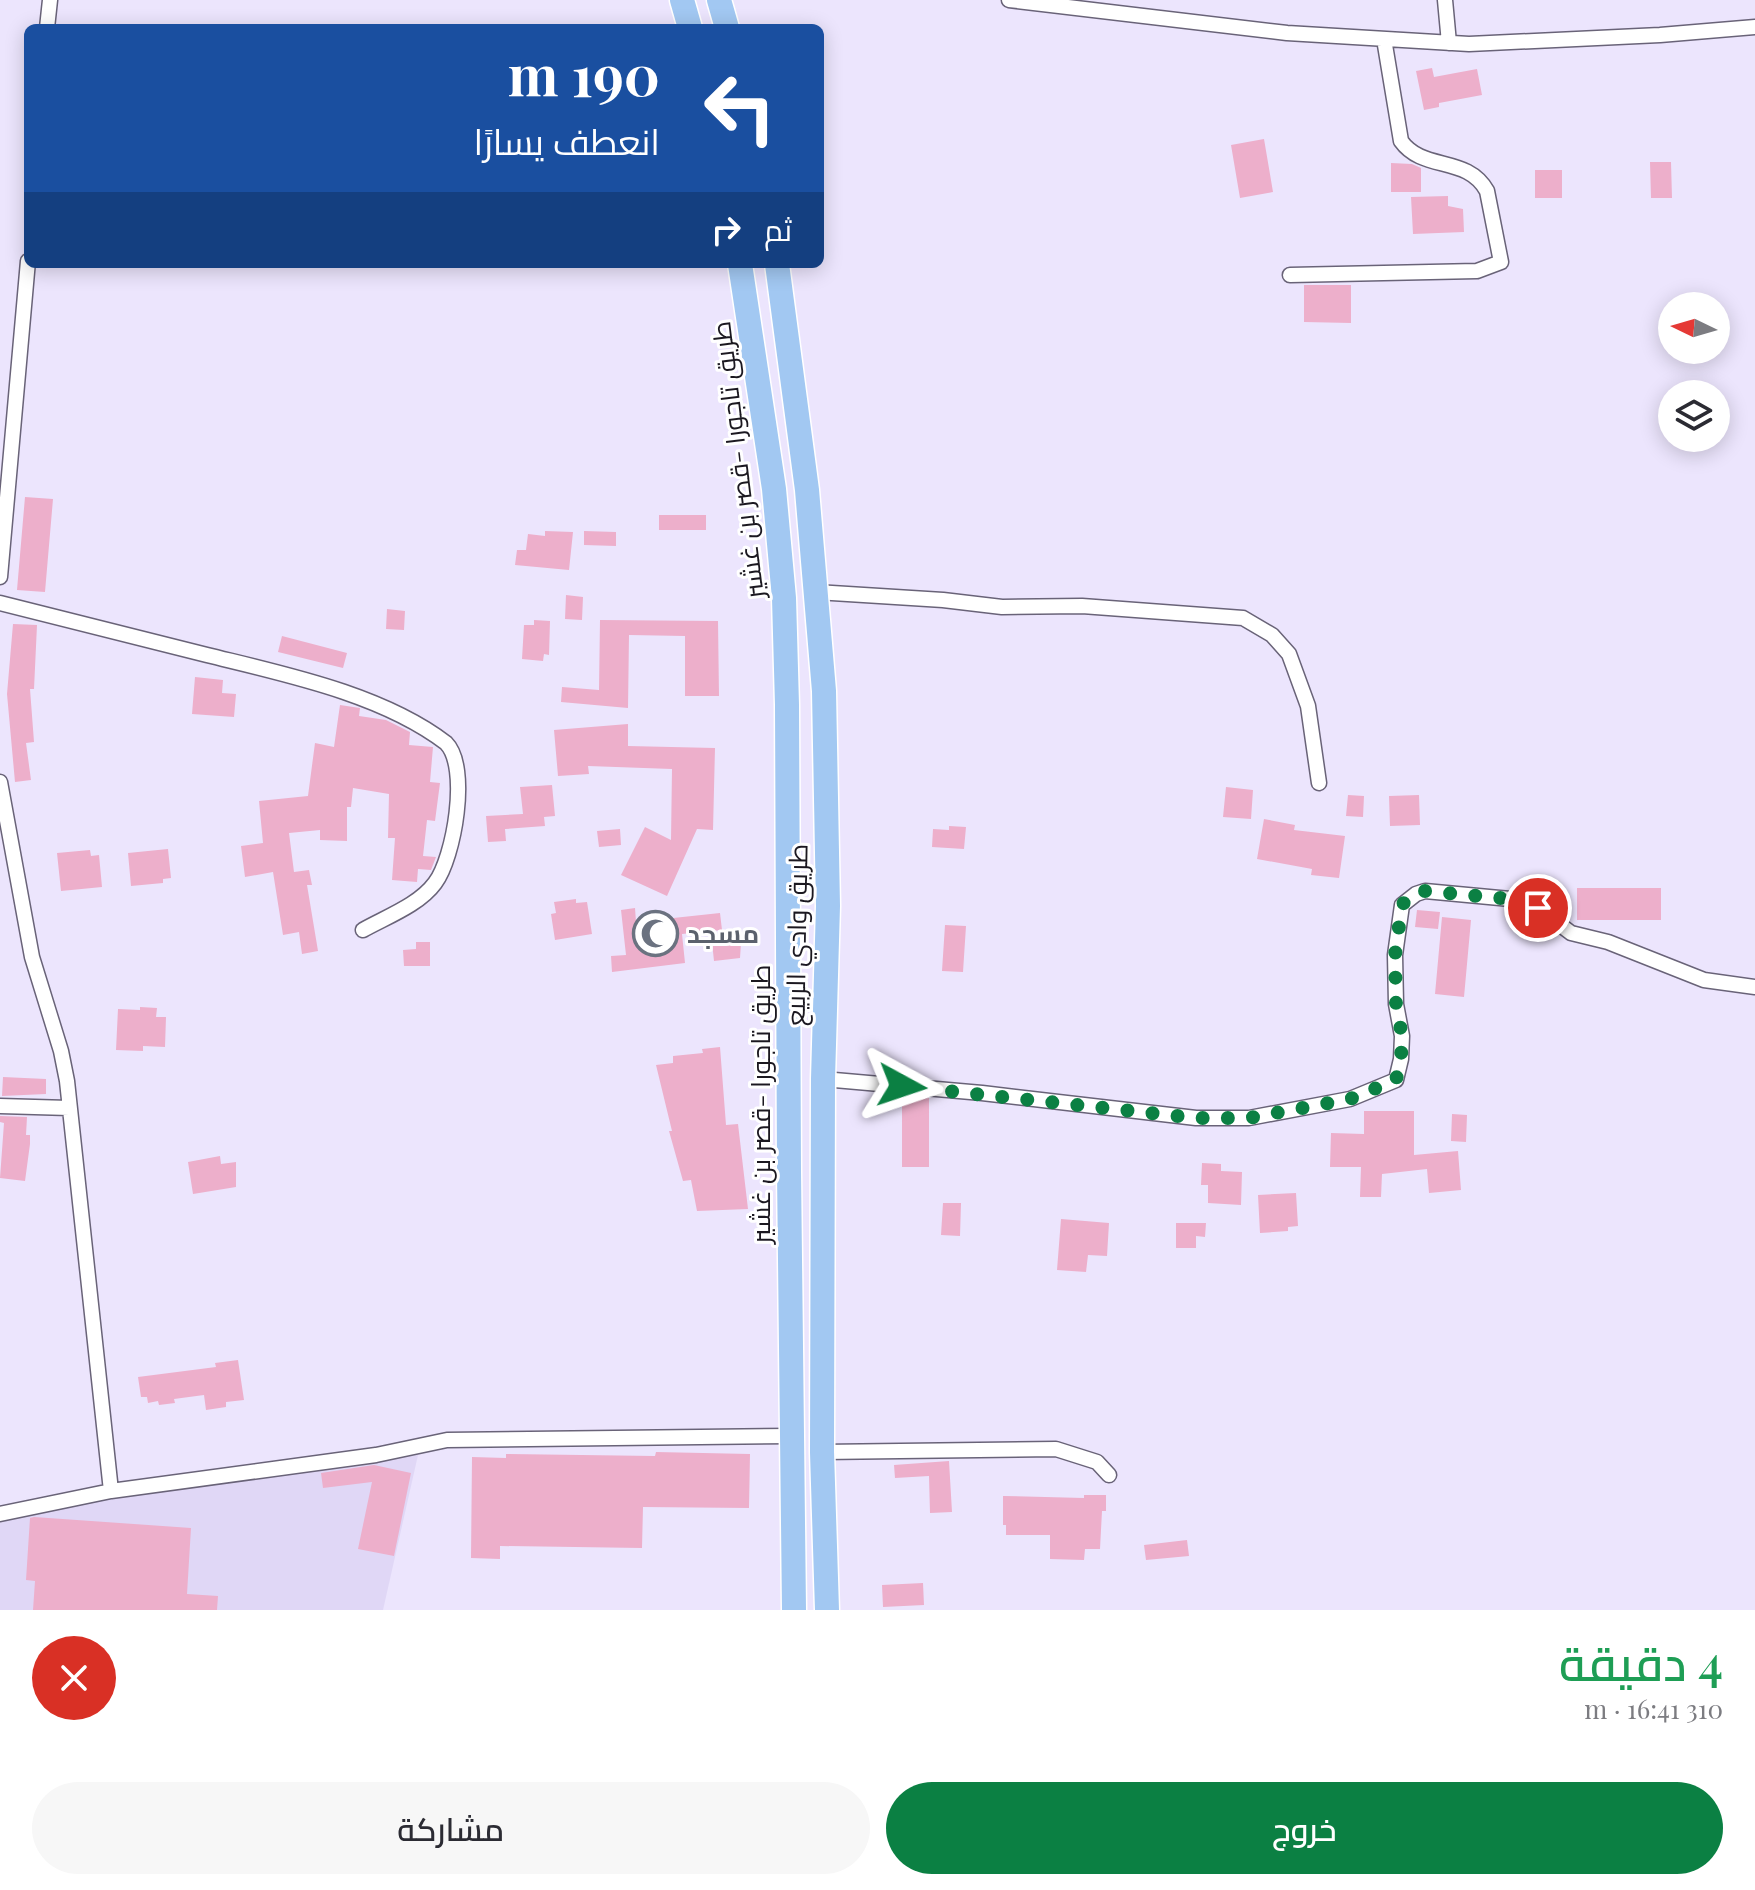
<!DOCTYPE html>
<html lang="ar">
<meta charset="utf-8">
<style>
:root{--surface:#fff;--page:#f7f7f7;--text:#2b2b33;--muted:#7c7c81;--accent:#0b8043}
body{margin:0;font-family:"Playfair Display",Cairo,serif;background:var(--page);color:var(--text);direction:rtl;height:100vh;display:flex;flex-direction:column;font-size:30px;white-space:nowrap}
*{box-sizing:border-box;margin:0}
p{font-size:26px;color:var(--muted)}
.icon{flex:none;width:44px;height:44px;fill:none;stroke:currentColor;stroke-width:2;stroke-linecap:round;stroke-linejoin:round}
.map{position:relative;height:1610px;overflow:hidden;direction:ltr}
.sheet{display:flex;flex-direction:column;background:var(--surface);flex:1}
.sheet>*{flex:none}
.banner{position:absolute;left:24px;top:24px;width:800px;height:244px;border-radius:12px;box-shadow:0 4px 20px #0003;direction:rtl;background:#1a4fa0;color:#fff;overflow:hidden}
.needle{width:52px;rotate:275deg}
.fabs{position:absolute;left:1658px;top:292px;display:grid;gap:16px}
.fabs a{display:grid;place-items:center;width:72px;height:72px;border-radius:50%;background:var(--surface);box-shadow:0 4px 20px #0003;font-size:40px}
.pin{position:absolute;display:grid;place-items:center;width:68px;height:68px;color:#fff;margin:-34px;border:4px solid #fff;border-radius:50%;box-shadow:0 2px 8px #0007}
.me{position:absolute;width:88px;margin:-44px;rotate:95deg;stroke-linejoin:round;filter:drop-shadow(0 0 6px #0008)}
.turn{display:flex;align-items:center;gap:28px;height:168px;padding:0 32px;font-size:36px}
.turn .icon{width:104px;height:104px;stroke-width:2.5}
.turn b{display:block;font-size:56px;line-height:68px}
.then{display:flex;align-items:center;height:76px;padding:0 32px;background:#0003;gap:16px;font-size:30px}
.round{display:grid;place-items:center;flex:none;width:84px;height:84px;border-radius:42px;background:var(--page)}
.summary{display:flex;align-items:center;justify-content:space-between;height:136px;padding:0 32px}
h1{font-size:48px;font-weight:600;line-height:60px;color:#1e9e55}
.button{display:flex;gap:16px;margin-top:auto;padding:16px 32px}
.button a{flex:1;height:92px;border-radius:48px;background:var(--accent);color:#fff;font-size:32px;font-weight:600;line-height:92px;text-align:center}
.button a+a{background:var(--page);color:var(--text)}
.map>svg:first-child{display:block}
.built{fill:#e0d7f6}
.building{fill:#edafcb}
.lines{fill:none;stroke-linecap:round;stroke-linejoin:round}
.minor-casing{stroke:#696378;stroke-width:17}
.trunk-casing{stroke:#fff;stroke-width:27}
.minor{stroke:#fff;stroke-width:14}
.trunk{stroke:#a2c8f2;stroke-width:24}
.route{stroke:#0b8043;stroke-width:14;stroke-dasharray:0 25.2}
.labels{text-anchor:middle;stroke-width:6;stroke-linejoin:round;paint-order:stroke}
.street-label{font-size:26px;fill:#1b1820;stroke:#fff}
.worship-label{font-size:26px;font-weight:bold;fill:#5b616d;stroke:#fff;text-anchor:start}
</style>
<div class="map">
<svg width="1755" height="1610" viewBox="0 0 1755 1610">
<rect width="100%" height="100%" fill="#ece5fd"/>
<path class="built" d="M418,1455l-35,155h-383v-87l38,-14z"/>
<path class="building" d="M1432,68l2,9 43,-8 5,26 -43,8v4l-15,3 -8,-39z
M1264,139l9,53 -33,6 -9,-53z
M1650,162h21l1,36h-21z
M1391,163l21,1 9,4v24h-30z
M1535,170h27v28h-27z
M1448,196v10l15,3 1,23 -51,2 -2,-37z
M1304,285h47v38l-47,-1z
M25,497l28,2 -8,93 -28,-2z
M659,515h47v15h-47z
M545,531l28,1 -4,38 -54,-5 2,-15h9l2,-16 17,2z
M584,531l32,1v14l-32,-1z
M566,595l17,2 -1,23 -17,-1z
M387,609l18,2 -1,19 -18,-1z
M534,620l16,1 -1,34 -5,-1 -1,7 -21,-2 2,-34h10z
M600,620l118,1 1,75h-34v-60l-56,-1 -1,73 -67,-6 1,-15 37,3z
M13,624l24,1 -3,64h-4l4,53 -8,1 5,37 -16,2 -8,-88z
M282,636l65,17 -4,15 -65,-16z
M195,677l28,3 -1,13 14,1 -2,23 -42,-3z
M340,705l20,3 -1,8 27,4 24,12 -1,13 24,2 -3,35 10,1 -5,38 -8,-1 -4,36 13,1 -5,13 -13,-1 -1,13 -25,-2 3,-42h-7l1,-44 -36,-6 -2,19h-4v34l-27,-1v-10l-31,3 5,39 15,-2 3,15h-5l11,66 -16,3 -3,-22 -16,3 -10,-63 -28,5 -4,-31 22,-3 -4,-42 49,-5 7,-53 19,4z
M628,724v22l87,2 -2,82 -16,-1 -30,67 -46,-21 24,-48 26,13 1,-71 -84,-3 1,8 -31,2 -4,-46z
M552,785l3,31 -11,1 1,9 -40,3 1,12 -18,1 -2,-26 37,-2 -3,-27z
M1226,787l27,3 -2,29 -28,-2z
M1348,795l16,1 -1,21 -17,-1z
M1419,795l1,30 -30,1 -1,-30z
M1264,819l31,6 -1,5 51,6 -6,42 -28,-3 1,-6 -55,-10z
M949,826l17,1 -2,22 -32,-2 1,-18 16,1z
M620,829l1,16 -22,2 -2,-16z
M168,849l3,29 -8,1v4l-32,3 -3,-33z
M90,850l1,6 8,-1 3,32 -41,4 -4,-38z
M1577,888h84v32h-84z
M576,899v4l11,-1 5,32 -37,6 -4,-26 5,-1 -2,-11z
M635,908l1,14 84,-9 2,17 -40,4 3,29 -73,9 -1,-16 15,-1 -5,-45z
M1417,910l23,2 -2,17 -23,-2z
M1442,917l29,3 -7,77 -29,-3z
M945,925l21,1 -3,46 -21,-1z
M725,941l16,2 -1,15 -26,3 -2,-19z
M416,942h14v24h-26l-1,-16 13,-1z
M140,1007l17,1 -1,9h10l-1,30 -22,-1v5l-27,-1 2,-41 22,1z
M720,1047l6,78 12,-1 10,85 -51,2 -6,-31 -8,1 -14,-50h3l-16,-66 17,-2v-7l30,-3 -1,-4z
M3,1077l43,2v15l-44,2z
M902,1096l27,2v69h-27z
M1364,1111h50v44l44,-4 3,39 -32,3 -2,-24 -45,5 -1,23h-21l1,-30h-31l1,-34 33,1z
M1452,1114l15,1 -1,27 -15,-1z
M0,1116l27,1 -1,18h4v9l-5,37 -25,-3 4,-55 -4,-1z
M220,1156l1,8 15,-2v25l-43,7 -5,-32z
M1202,1163l19,1v7l21,1 -1,33 -33,-2v-18h-7z
M1296,1193l2,33 -10,1v4l-28,2 -2,-38z
M943,1203h18l-1,33 -19,-1z
M1061,1219l48,4 -2,33 -19,-1 -2,17 -29,-2z
M1176,1223h30l-1,14 -9,-1v12h-20z
M238,1360l6,40 -18,2v5l-20,3 -2,-15 -30,4 1,4 -16,2 -1,-4 -10,2 -1,-6h-6l-3,-20 78,-10 -1,-4z
M656,1452l94,2 -1,54 -106,-1 -1,41 -142,-2v13l-29,-1 1,-101 34,1v-4l149,2z
M949,1461l3,51 -22,1 -1,-37 -34,2 -1,-13z
M374,1465l37,8 -17,83 -36,-7 14,-67 -49,6 -2,-15z
M1084,1495h22v16h-4l-2,38h-15l-1,11 -34,-1v-24h-44v-10h-3v-29l81,2z
M34,1517l157,11 -4,66 31,2 -1,14h-184l2,-29 -9,-1 4,-62z
M1187,1540l2,16 -43,4 -2,-15z
M923,1583l1,22 -41,2 -1,-22z"/>
<g class="lines">
<defs>
<path id="minor" d="M1009,0l278,33 182,11 191,-9 95,-8
M1445,0l4,43
M47,28l3,-28
M1290,275l187,-4 24,-9 -14,-71c-20,-36 -64,-19 -86,-50l-17,-102
M0,577l28,-316
M816,592l127,8 59,7 80,-1 161,12 29,17 17,19 19,52 11,77
M0,603c69,18 138,35 207,52 77,19 175,39 239,88 24,24 8,115 -11,140 -16,22 -49,34 -72,47
M0,782l32,175 29,94 6,30 44,410
M823,1079l159,14 214,25h53l101,-19 46,-19 5,-21 1,-23 -6,-32 -1,-49 7,-50 14,-11 9,-3 96,9 17,8 33,25 37,9 96,38 51,7
M0,1106l69,2
M822,1452l234,-3 41,13 12,13
M0,1514l111,-23 265,-36 71,-15 345,-4"/>
<path id="trunk" d="M682,0l8,28
M719,0l8,28
M740,264l34,225 10,109 3,107 2,466 5,439
M777,264l30,226 17,201 4,215 -5,173 -1,373 5,158"/>
</defs>
<use href="#minor" class="minor-casing"/>
<use href="#trunk" class="trunk-casing"/>
<use href="#minor" class="minor"/>
<use href="#trunk" class="trunk"/>
</g>
<g class="lines">
<path class="route" d="M902,1086l294,32h53l101,-19 46,-19 5,-21 1,-23 -6,-32 -1,-49 7,-50 6,-7 17,-7 96,9 17,8"/>
</g>
<defs>
<symbol id="mosque-ring" viewBox="-11 -11 22 22"><circle r="9.5" fill="#fff" stroke="#6b7280" stroke-width="1.5"/><path d="M3.5-4.9A6 6 0 1 0 3.5 4.9A5 5 0 1 1 3.5-4.9Z" fill="#6b7280"/></symbol>
</defs>
<g fill-rule="evenodd">
<use href="#mosque-ring" x="630" y="908" width="51" height="51"/>
</g>
<g class="labels">
<g class="street-label">
<text transform="translate(738 460) rotate(-97)" y="9">طريق تاجورا -قصر بن غشير</text>
<text transform="translate(797 935) rotate(-89)" y="9">طريق وادي الربيع</text>
<text transform="translate(761 1104) rotate(-90)" y="9">طريق تاجورا -قصر بن غشير</text>
</g>
<g class="worship-label">
<text x="687" y="943">مسجد</text>
</g>
</g>
</svg>
<div class="fabs">
<a><svg class="needle" viewBox="-14 -14 28 28"><path d="M0-13l5 13h-10z" fill="#e53935"/><path d="M0 13l5-13h-10z" fill="#7c7c81"/></svg></a>
<a><svg class="icon" aria-label="layers" viewBox="0 0 24 24"><path d="M12 4l9 5-9 5-9-5zM3 14l9 5 9-5"/></svg></a>
</div>
<div class="pin" style="left:1538px;top:908px;background:#d93025"><svg class="icon" aria-label="arrive" viewBox="0 0 24 24"><path d="M6 21V4h12l-3 4 3 4H6"/></svg></div>
<svg class="me" style="left:902px;top:1086px" viewBox="-20 -20 40 40"><path d="M0-17L14 15 0 8-14 15z" fill="#0b8043" stroke="#fff" stroke-width="4"/></svg>
<div class="banner">
<div class="turn"><svg class="icon" aria-label="left" viewBox="0 0 24 24"><path d="M17 20v-9H6M10 6l-5 5 5 5"/></svg><div><b>190 m</b>انعطف يسارًا</div></div>
<div class="then">ثم<svg class="icon" aria-label="right" viewBox="0 0 24 24"><path d="M7 20v-9h11M14 6l5 5-5 5"/></svg></div>
</div>
</div>
<section class="sheet">
<div class="summary"><div><h1>4 دقيقة</h1><p>310 m · 16:41</p></div><a class="round" style="background:#d93025;color:#fff"><svg class="icon" aria-label="close" viewBox="0 0 24 24"><path d="M6 6l12 12M18 6L6 18"/></svg></a></div>
<div class="button"><a>خروج</a><a>مشاركة</a></div>
</section>
